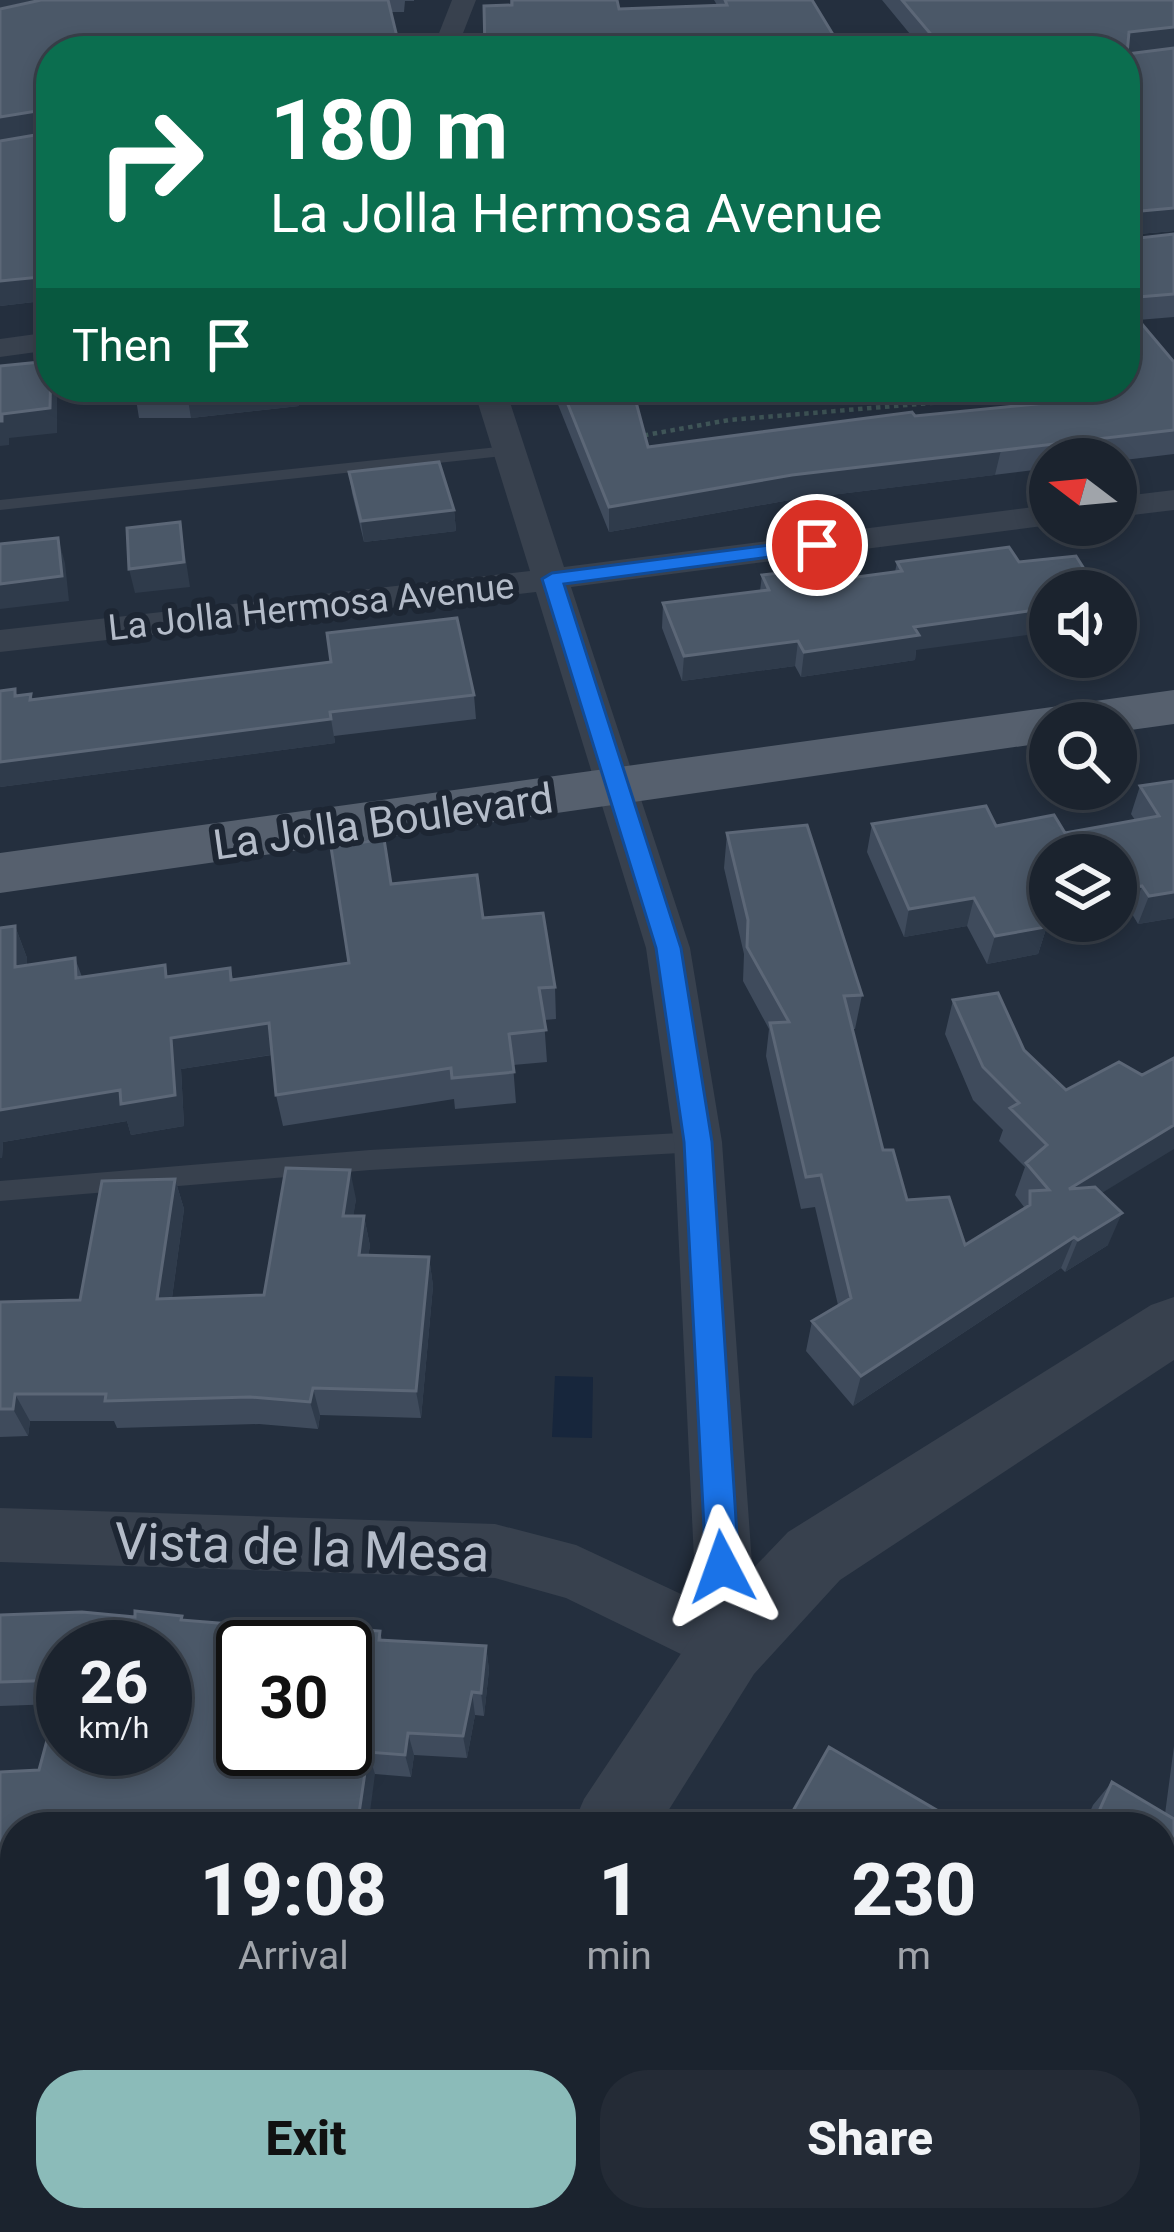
<!DOCTYPE html>
<style>
:root{--surface:#1b232e;--page:#242b36;--text:#f1f3f6;--muted:#a0a4aa;--line:#39404a;--accent:#8bbbb9}
body{margin:0;font-family:Roboto,sans-serif;background:var(--page);color:var(--text);height:100vh;display:flex;flex-direction:column;font-size:45px;white-space:nowrap}
*{box-sizing:border-box;margin:0}
p{font-size:39px;color:var(--muted)}
.icon{flex:none;width:66px;height:66px;fill:none;stroke:currentColor;stroke-width:2;stroke-linecap:round;stroke-linejoin:round}
.map{position:relative;flex:1;overflow:hidden}
.sheet{position:absolute;left:0px;top:1812px;width:1176px;height:420px;display:flex;flex-direction:column;background:var(--surface);border-radius:48px 48px 0 0;box-shadow:0 6px 18px #0003,0 0 0 3px var(--line)}
.sheet>*{flex:none}
.guide{position:absolute;left:36px;top:36px;width:1104px;height:366px;border-radius:48px;box-shadow:0 6px 18px #0003,0 0 0 3px var(--line);background:#0b6e4f;color:#fff;overflow:hidden}
.needle{width:78px;rotate:286deg}
.buttons{position:absolute;left:1029px;top:438px;display:grid;gap:24px}
.buttons a{display:grid;place-items:center;width:108px;height:108px;border-radius:50%;background:var(--surface);box-shadow:0 6px 18px #0003,0 0 0 3px var(--line);font-size:60px}
.speed{position:absolute;left:36px;top:1620px;display:flex;gap:24px;font-size:60px;font-weight:700;text-align:center}
.speed>*{display:grid;place-content:center;width:156px;height:156px;border-radius:50%;background:var(--surface);box-shadow:0 6px 18px #0003,0 0 0 3px var(--line);line-height:1}
.speed small{font-size:30px;font-weight:400}
.speed .limit{border:6px solid #111;border-radius:18px;background:#fff;color:#111}
.pin{position:absolute;display:grid;place-items:center;width:102px;height:102px;color:#fff;margin:-51px;border:6px solid #fff;border-radius:50%;box-shadow:0 3px 12px #0007}
.me{position:absolute;width:132px;margin:-66px;rotate:356deg;stroke-linejoin:round;filter:drop-shadow(0 0 9px #0008)}
.turn{display:flex;align-items:center;gap:42px;height:252px;padding:0 36px;font-size:54px}
.turn .icon{width:156px;height:156px;stroke-width:2.5}
.turn b{display:block;font-size:84px;line-height:102px}
.then{display:flex;align-items:center;height:114px;padding:0 36px;background:#0003;gap:24px;font-size:45px}
.eta{display:flex;justify-content:space-evenly;align-items:center;height:204px;text-align:center}
.eta b{font-size:72px;font-weight:800;line-height:84px}
.primary-button{display:flex;gap:24px;margin-top:auto;padding:24px 36px}
.primary-button a{flex:1;height:138px;border-radius:48px;background:var(--accent);color:#111;font-size:48px;font-weight:800;line-height:138px;text-align:center}
.primary-button a+a{background:var(--page);color:var(--text)}
.map>svg:first-child{display:block}
.water{fill:#17263c}
.lines{fill:none;stroke-linecap:round;stroke-linejoin:round}
.path{stroke:#3f5557;stroke-width:4.5;stroke-dasharray:4.5 4.5;stroke-linecap:butt}
.service{fill:#38414e;fill-rule:evenodd}
.minor{fill:#38414e;fill-rule:evenodd}
.tertiary{fill:#38414e;fill-rule:evenodd}
.primary{fill:#56606e;fill-rule:evenodd}
.wall{fill:#3f4b5c}
.shaded-wall{fill:#2f3b4b}
.building{fill:#4b5868;stroke:#5c6777;stroke-width:3;fill-rule:evenodd}
.route{fill:#1a73e8;stroke:#114b97;stroke-width:3}
.labels{text-anchor:middle;stroke-width:12;stroke-linejoin:round;paint-order:stroke}
.far-street-label{font-size:36px;fill:#b4bcc9;stroke:#1d2633}
.street-label{font-size:42px;fill:#b4bcc9;stroke:#1d2633}
.near-street-label{font-size:51px;fill:#b4bcc9;stroke:#1d2633}
</style>
<div class="map">
<svg width="1174" height="2232" viewBox="0 0 1174 2232">
<rect width="100%" height="100%" fill="#242f3e"/>
<path class="water" d="M555,1376l38,1 -1,61 -40,-1z"/>
<g class="lines">
<path class="path" d="M635,437l94,-17 308,-26"/>
<path class="service" d="M507,446l6,1v8l-513,55v-10z
M698,1132l9,3 3,7 -3,7 -9,3 -328,18 -370,31v-20l370,-31z
M15,1962v34l-15,1v-34z"/>
<path class="minor" d="M452,0h24l-20,51h-24z
M51,332v18l-51,7v-18z
M473,387h32l59,180 486,-62v20l-479,62 119,361 32,194 36,506 -9,21 -21,8 -162,-79 -71,-20 -495,-16v-54l495,16 81,21 120,56 -22,-459 -28,-194 -110,-356 -536,60v-22l530,-59z
M1174,490v20l-58,7v-20z"/>
<path class="tertiary" d="M1174,1297v63l-334,220 -86,94 -96,153h-86l12,-28 118,-177 86,-90 363,-227z
M387,2217h90l-5,15h-92z"/>
<path class="primary" d="M1174,690v34l-58,8v-9h-66v19l-1050,151v-40z"/>
</g>
<path class="wall" d="M41,0h373v1h-9l-1,11h-13l7,39h-347v249l-51,6v-165z
M510,0h107l2,9 98,-4 -3,-5h98l31,51 -333,-46z
M882,0h292v231l-47,4 4,4 43,-5v83l-36,3 36,42v92l-58,7v-2h-66v9l-260,32 -181,32 -58,-145h81l16,60 387,-43 -12,-17h102v-336h-201z
M134,387h279l-114,13v6l-108,12h-52z
M349,472l105,38 2,21 -92,11 -12,-49z
M1009,547l-93,103 -1,10 -114,17 -6,-11 -113,15 -20,-53 1,-25 97,-12 2,-16 50,8 83,-11 2,-10z
M15,689l2,7 14,-2 2,6 441,-5 2,24 -142,17 1,7 -335,44z
M1174,781v137l-36,6 -6,-10 -82,7h42l-46,8 -8,25 -51,10 -20,-38 -63,11 -37,-85 5,-28 124,2 69,7 70,-13 -4,-6 9,-28z
M727,833l135,162 -7,34h-2l30,121 24,50 58,45 58,-36 1,-2 -9,-12 10,-28 -26,-26 4,-11 -30,-30 -28,-66 8,-34 71,50 78,143 6,52 -43,27 -4,-4 -208,138 -47,-55 6,-30 26,-16 -23,-98 -14,2 -35,-153 3,-27 -26,-48 1,-27 -20,-86z
M391,884l92,34 72,69 1,32 -12,1 3,42 -34,3 3,38 -61,6 -1,-10 -171,27 -7,-31 -4,-40 -91,14 3,57 -53,9 -4,-14 -124,21 -1,16h-2v-230l15,-2 12,32v7l48,-7 7,19h87l61,-9 3,11 116,-16z
M175,1179l9,30 -12,89 92,-3 92,-96 -3,17h11l6,30 -2,9 61,2 4,29 -12,132 -101,-3 -2,14 -59,-5 -142,4 -3,-7h-84l-2,15 -28,1v-135l80,-2z
M0,1615l184,6 144,11 52,-1 2,9 104,6 3,24 -5,46 -9,-1 -8,43 -53,-3 -3,22 -36,-3 -360,53v68h-15v-123l39,-2 18,-66 -57,2z
M1174,1746v367l-4,2 -9,-6v-282h-78l10,-22 19,-23 53,32z
M950,2217h127l-2,15h-128z"/>
<path class="shaded-wall" d="M0,0h36l-36,8z
M1174,27v21l-49,5 4,-21z
M398,41v10h-12v-2z
M49,109l2,23 -51,8v-23z
M1174,208v23l-49,4 1,-18 4,-5z
M51,276v24l-51,6v-25z
M51,387h6v46l-48,5v7l-9,1v-25l2,-7z
M251,387h162l-114,13v6l-108,12 -4,-24z
M1001,450l-6,25 -205,25 -181,32v-25l183,-32z
M454,510l2,21 -92,11 -3,-21z
M180,522l10,65 -55,6 -6,-24z
M58,538l7,25 4,38 -69,8v-25z
M1050,608v24l-134,18 -1,10 -114,17 3,-25 110,-25z
M798,641l-3,25 -113,15 2,-25z
M331,719l4,24 -335,44v-25z
M1142,886l-10,28 -16,3v-26z
M1174,892v26l-36,6 11,-28z
M974,898l-7,28 -63,11 5,-28z
M1050,902v19h42l-46,8 -8,25 -51,10 8,-28 39,-31z
M15,926l12,32v40l-12,-31z
M269,1023l7,31 -95,15 3,57 -53,9 -4,-14 -124,21 -1,16h-2v-48l171,-72z
M1174,1125v24l-118,72 13,-32z
M350,1170l6,29 -7,46 -6,-29z
M175,1179l9,30 -16,118 -11,-28z
M1122,1213l-14,32 -43,27 13,-32z
M364,1216l6,30 -6,38 -5,-29z
M1074,1237l-13,31 -208,138 8,-30z
M429,1257l4,29 -12,132 -5,-27z
M313,1388l7,27 -2,14 -8,-27z
M15,1394l15,27 -2,15 -15,-27z
M486,1646l3,24 -5,46 -3,-23z
M472,1692l3,23 -8,43 -4,-22z
M408,1733l6,22 -3,22 -6,-22z
M368,1752l7,22 -7,53h-11z
M255,2217h13l-1,15h-13z"/>
<path class="building" d="M41,0h347l10,41 -12,8 -36,2h-299v225l-51,5v-140l47,-8 2,-24 -49,8v-108z
M512,0h105l2,9 108,-4 -2,-5h87l31,51h-358l-1,-45 28,-1z
M902,0h272v27l-45,5 -2,22 47,-6v160l-44,4 -4,5v18l5,4 43,-5v60l-49,4v-247h-180z
M1125,304l49,58v68l-382,45 -183,32 -48,-120h71l16,60 264,-35 3,4 141,-14 -10,-15h79z
M51,361l-1,47 -48,6v7h-2v-55z
M134,387h118l-65,7h-53z
M439,462l15,48 -93,11 -12,-49z
M180,522l4,40 -55,7 -2,-41z
M58,538l4,38 -62,8v-40z
M1009,547l10,15 57,-6 22,35h-48v17l-136,19 5,8 -115,17 -6,-11 -114,15 -21,-53 106,-13 -7,-15 43,-5 7,13 90,-12 -5,-9z
M457,618l17,77 -144,17 1,7 -331,43v-71l15,-2v7l16,-2 -1,6 301,-38 -4,-29z
M1174,781v111l-25,4 -7,-10 -26,5v-36h-66v47l-16,3 12,22 -51,9 -21,-38 -65,11 -37,-85 114,-18 10,20 58,-11 11,18 94,-17 -19,-30z
M807,825l55,170 -18,1 39,154h10l14,50 42,-3 16,48 65,-40v-14l19,-1 -23,-27 21,-18 -37,-37 9,-5 -36,-36 -30,-67 45,-7 26,57 42,40 53,-28 23,13 32,-17v67l-105,64 26,-2 27,26 -44,27 -4,-3 -213,139 -49,-55 39,-23 -30,-123 -15,2 -36,-154 19,-1 -42,-75 1,-27 -21,-87z
M384,839l7,45 86,-9 6,43 60,-5 12,74 -16,1 7,42 -37,4 5,38 -62,6 -1,-10 -175,27 -7,-72 -98,15 4,57 -54,9 -1,-14 -120,20v-182l15,-2v41l60,-9 1,20 89,-13 1,12 64,-9 1,12 118,-17 -18,-116z
M286,1168l64,2 -7,46h21l-5,39 70,2 -13,134 -103,-3 -3,14 -60,-5 -145,4 1,-7h-91l-2,15h-13v-107l80,-2 22,-119 73,-2 -18,120 107,-4z
M135,1611l47,5 -1,4 147,12 1,-5 51,4 -1,9 107,6 -5,47 -9,-1 -9,44 -55,-3 -3,22 -37,-3 -11,75h-342v48l-15,1v-104l39,-2 24,-89v68h102v-102h-102v33l-63,2v-67l82,-3 53,5zM243,1647h102v102h-102z
M829,1747l128,75 -2,5h-171z
M1112,1782l62,37v270l-13,-9v-253h-69z
M15,2018v199h240l-1,15h-254v-212z
M799,2217h82l37,15h-134z
M965,2217h112l-2,15h-113z"/>
<path class="route" d="M817,539l7,2v9l-260,34 117,364 31,194 27,425 -5,11 -12,5 -11,-5 -5,-11 -22,-425 -28,-194 -114,-369 10,-6z"/>
<g class="labels">
<g class="far-street-label">
<text transform="translate(311 606) rotate(-6)" y="13">La Jolla Hermosa Avenue</text>
</g>
<g class="street-label">
<text transform="translate(383 821) rotate(-8)" y="15">La Jolla Boulevard</text>
</g>
<g class="near-street-label">
<text transform="translate(302 1547) rotate(2)" y="18">Vista de la Mesa</text>
</g>
</g>
</svg>
<div class="buttons">
<a><svg class="needle" viewBox="-14 -14 28 28"><path d="M0-13l5 13h-10z" fill="#e53935"/><path d="M0 13l5-13h-10z" fill="#a0a4aa"/></svg></a>
<a><svg class="icon" aria-label="sound" viewBox="0 0 24 24"><path d="M4 9h4l5-4v14l-5-4H4zM17 9q2 3 0 6"/></svg></a>
<a><svg class="icon" aria-label="search" viewBox="0 0 24 24"><circle cx="10" cy="10" r="6"/><path d="M15 15l6 6"/></svg></a>
<a><svg class="icon" aria-label="layers" viewBox="0 0 24 24"><path d="M12 4l9 5-9 5-9-5zM3 14l9 5 9-5"/></svg></a>
</div>
<div class="speed"><div>26<small>km/h</small></div><div class="limit">30</div></div>
<div class="pin" style="left:817px;top:545px;background:#d93025"><svg class="icon" aria-label="arrive" viewBox="0 0 24 24"><path d="M6 21V4h12l-3 4 3 4H6"/></svg></div>
<svg class="me" style="left:722px;top:1567px" viewBox="-20 -20 40 40"><path d="M0-17L14 15 0 8-14 15z" fill="#1a73e8" stroke="#fff" stroke-width="4"/></svg>
<div class="guide">
<div class="turn"><svg class="icon" aria-label="right" viewBox="0 0 24 24"><path d="M7 20v-9h11M14 6l5 5-5 5"/></svg><div><b>180 m</b>La Jolla Hermosa Avenue</div></div>
<div class="then">Then<svg class="icon" aria-label="arrive" viewBox="0 0 24 24"><path d="M6 21V4h12l-3 4 3 4H6"/></svg></div>
</div>
<section class="sheet">
<div class="eta">
<div><b>19:08</b><p>Arrival</p></div>
<div><b>1</b><p>min</p></div>
<div><b>230</b><p>m</p></div>
</div>
<div class="primary-button"><a>Exit</a><a>Share</a></div>
</section>
</div>
